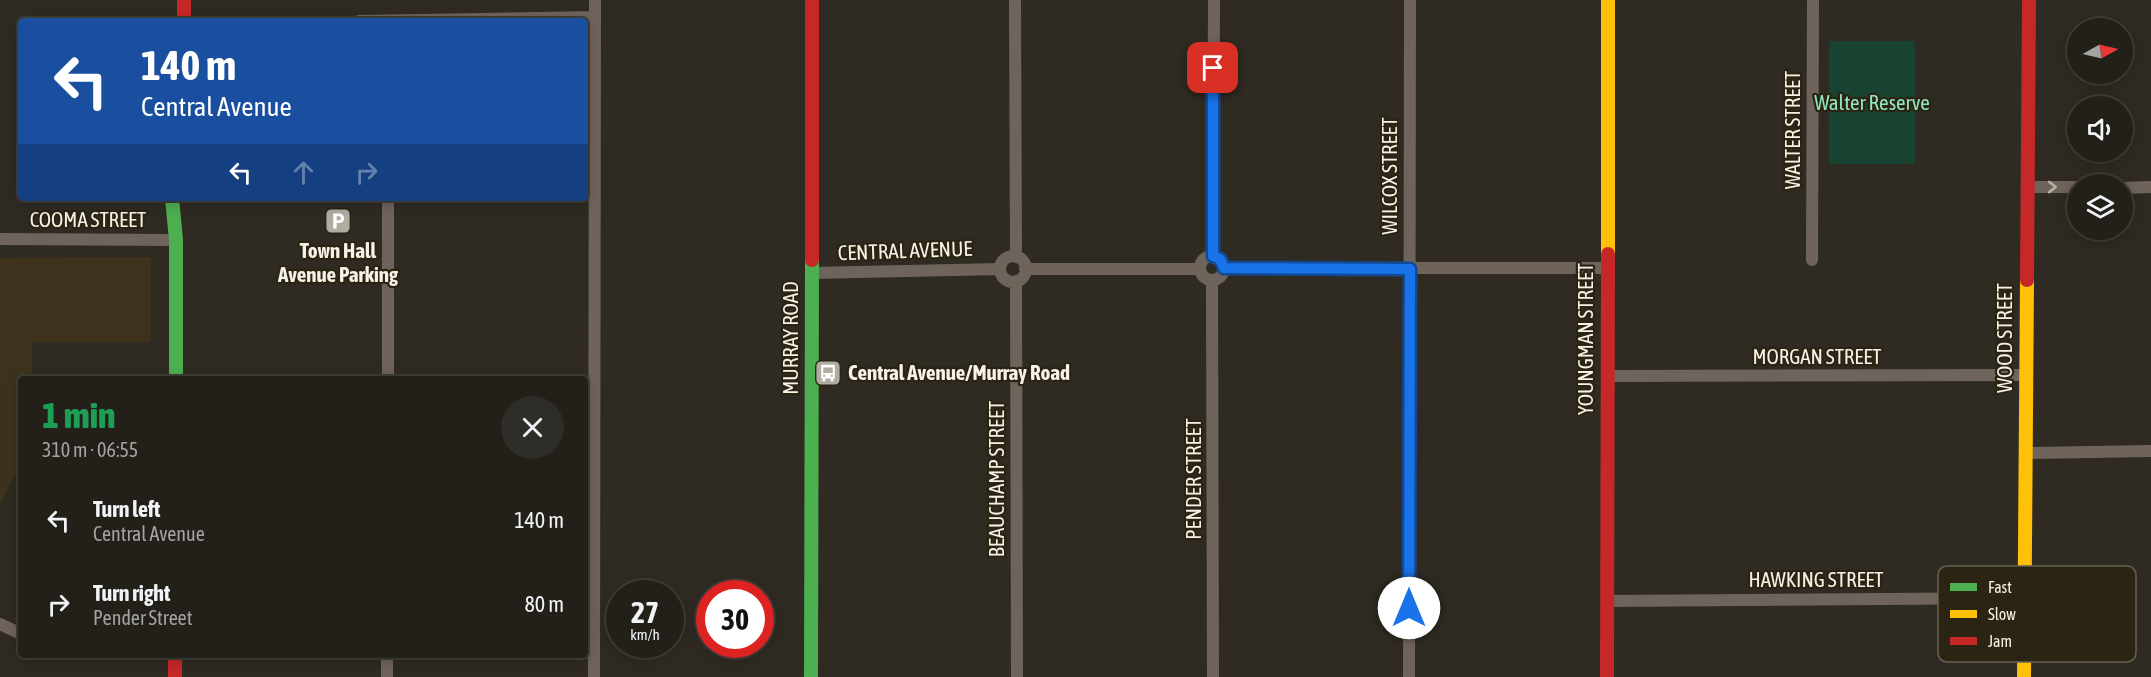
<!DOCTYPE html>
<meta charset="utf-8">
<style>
:root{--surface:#23201a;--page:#2f2d27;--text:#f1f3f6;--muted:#a3a3a2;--line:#403e39}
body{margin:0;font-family:"Asap Condensed",sans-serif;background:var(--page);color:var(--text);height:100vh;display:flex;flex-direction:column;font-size:22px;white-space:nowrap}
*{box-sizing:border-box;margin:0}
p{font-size:20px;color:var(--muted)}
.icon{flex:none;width:33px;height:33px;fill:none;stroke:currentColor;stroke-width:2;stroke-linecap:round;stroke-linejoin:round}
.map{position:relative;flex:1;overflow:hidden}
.details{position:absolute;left:18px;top:376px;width:570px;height:282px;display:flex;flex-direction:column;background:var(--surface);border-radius:6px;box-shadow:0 3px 15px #0003,0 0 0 2px var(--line)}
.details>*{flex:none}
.top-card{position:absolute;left:18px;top:18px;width:570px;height:183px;border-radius:6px;box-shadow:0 3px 15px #0003,0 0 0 2px var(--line);background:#1a4fa0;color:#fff;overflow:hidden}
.needle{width:39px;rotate:82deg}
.controls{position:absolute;left:2067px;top:18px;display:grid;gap:12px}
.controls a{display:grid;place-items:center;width:66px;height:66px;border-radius:50%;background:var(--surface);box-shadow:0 3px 15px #0003,0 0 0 2px var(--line);font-size:30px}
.speed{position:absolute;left:606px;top:580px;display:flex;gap:12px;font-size:30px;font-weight:700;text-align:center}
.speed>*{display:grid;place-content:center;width:78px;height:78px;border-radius:50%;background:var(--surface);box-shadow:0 3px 15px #0003,0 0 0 2px var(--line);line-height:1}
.speed small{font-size:15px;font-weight:400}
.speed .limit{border:9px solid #d22;background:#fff;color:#111}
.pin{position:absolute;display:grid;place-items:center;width:51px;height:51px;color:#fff;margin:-26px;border-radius:12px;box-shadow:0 3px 9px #0006}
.me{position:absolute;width:66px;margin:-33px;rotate:0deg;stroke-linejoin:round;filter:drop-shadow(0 0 4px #0008)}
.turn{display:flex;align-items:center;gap:21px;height:126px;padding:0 24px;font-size:27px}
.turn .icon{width:78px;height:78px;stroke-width:2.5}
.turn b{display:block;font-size:42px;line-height:51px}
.lanes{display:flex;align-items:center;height:57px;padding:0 24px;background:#0003;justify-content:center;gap:30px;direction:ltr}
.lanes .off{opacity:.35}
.round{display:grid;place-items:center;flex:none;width:63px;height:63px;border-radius:32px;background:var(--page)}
.summary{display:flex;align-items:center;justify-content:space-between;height:102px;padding:0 24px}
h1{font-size:36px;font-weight:800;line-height:45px;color:#1e9e55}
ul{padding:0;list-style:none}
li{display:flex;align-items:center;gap:18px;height:84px;padding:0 24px}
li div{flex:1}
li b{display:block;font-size:22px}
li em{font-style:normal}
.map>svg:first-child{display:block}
.built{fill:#3d331d}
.green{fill:#194331}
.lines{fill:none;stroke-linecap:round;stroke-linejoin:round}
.street{stroke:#6f645c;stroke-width:12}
.fast{stroke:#4caf50;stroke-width:14}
.slow{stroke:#ffc107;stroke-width:14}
.jam{stroke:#c62828;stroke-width:14}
.oneway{stroke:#bab2a8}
.route-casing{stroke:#114b97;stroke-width:15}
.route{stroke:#1a73e8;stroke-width:10}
.labels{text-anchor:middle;stroke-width:4.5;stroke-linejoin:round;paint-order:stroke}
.park-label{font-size:21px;fill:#92e7bf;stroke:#2b2413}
.street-label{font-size:21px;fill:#f7f2e7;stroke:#2b2413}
.poi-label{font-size:21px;font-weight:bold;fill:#f7f2e7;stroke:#2b2413}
.key{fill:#2b2413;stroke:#686253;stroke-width:1.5}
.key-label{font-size:16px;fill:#f7f2e7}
</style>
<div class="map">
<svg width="2151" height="677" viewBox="0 0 2151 677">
<rect width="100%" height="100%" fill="#2f2b22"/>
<path class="built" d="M151,257v85h-119v32h12v5l-23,1v83l-21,41v-246z"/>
<path class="green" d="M1829,41h86v123h-86z"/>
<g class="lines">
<path class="street" d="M1015,0l1,257
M359,21l236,-4
M2027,187h51
M2122,188l29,-1
M0,239l176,1
M1200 268a12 12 0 1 1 24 0a12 12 0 1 1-24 0Z
M1213,256l1,-256
M1000 269a13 13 0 1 1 26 0a13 13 0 1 1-26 0Z
M1812,260l1,-260
M1224,268h382
M1025,269h174
M812,273l188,-4
M1016,281l1,396
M1212,281l1,396
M1608,376l418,-1
M388,380v-182
M2026,453l125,-2
M1607,601l418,-3
M0,624l21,10
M387,677v-21
M594,677l1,-677
M1409,677l1,-677"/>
<path class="fast" d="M172,198l4,42v140
M811,677l1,-417"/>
<path class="slow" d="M1608,254v-254
M2024,677l3,-397"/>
<path class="jam" d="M184,0v21
M812,260v-260
M2027,280l2,-280
M175,656v21
M1607,677l1,-423"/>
</g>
<defs><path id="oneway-chevron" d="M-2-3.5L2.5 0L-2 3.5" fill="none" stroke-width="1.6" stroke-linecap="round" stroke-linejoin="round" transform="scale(1.5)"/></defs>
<use class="oneway" href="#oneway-chevron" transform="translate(2052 187)"/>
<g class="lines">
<defs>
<path id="route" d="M1213,68v188l7,3 4,9 186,1 -1,339"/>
</defs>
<use href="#route" class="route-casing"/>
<use href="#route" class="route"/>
</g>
<defs>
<symbol id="parking-square" viewBox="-11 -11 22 22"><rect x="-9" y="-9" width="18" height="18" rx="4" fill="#b1aca2" stroke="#2b2413"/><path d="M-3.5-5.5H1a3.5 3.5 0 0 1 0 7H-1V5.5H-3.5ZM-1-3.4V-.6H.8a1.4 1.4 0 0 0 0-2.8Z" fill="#fff"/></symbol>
<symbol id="bus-square" viewBox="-11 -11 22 22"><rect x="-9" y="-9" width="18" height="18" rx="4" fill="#b1aca2" stroke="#2b2413"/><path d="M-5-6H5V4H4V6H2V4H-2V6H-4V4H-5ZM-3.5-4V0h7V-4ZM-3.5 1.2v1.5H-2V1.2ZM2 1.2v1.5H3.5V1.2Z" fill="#fff"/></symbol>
</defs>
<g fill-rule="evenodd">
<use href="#parking-square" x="323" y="206" width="30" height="30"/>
<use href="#bus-square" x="813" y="358" width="30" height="30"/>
</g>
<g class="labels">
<g class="park-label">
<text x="1872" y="110">Walter Reserve</text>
</g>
<g class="street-label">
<text transform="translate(1793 130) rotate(-90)" y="7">WALTER STREET</text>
<text transform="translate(1390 176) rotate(-90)" y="7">WILCOX STREET</text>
<text x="88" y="227">COOMA STREET</text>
<text transform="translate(905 251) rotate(-2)" y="7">CENTRAL AVENUE</text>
<text transform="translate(791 338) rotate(-90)" y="7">MURRAY ROAD</text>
<text transform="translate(2005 338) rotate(-90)" y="7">WOOD STREET</text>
<text transform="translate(1586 339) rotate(-90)" y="7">YOUNGMAN STREET</text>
<text x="1817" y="364">MORGAN STREET</text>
<text transform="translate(997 479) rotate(-90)" y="7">BEAUCHAMP STREET</text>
<text transform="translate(1194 479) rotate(-90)" y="7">PENDER STREET</text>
<text x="1816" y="587">HAWKING STREET</text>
</g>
<g class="poi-label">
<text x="338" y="258">Town Hall<tspan x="338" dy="24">Avenue Parking</tspan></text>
<text x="848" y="380" text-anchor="start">Central Avenue/Murray Road</text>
</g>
</g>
<rect x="1938" y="566" width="198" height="96" rx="9" class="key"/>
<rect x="1950" y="583" width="27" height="8" fill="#4caf50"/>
<rect x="1950" y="610" width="27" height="8" fill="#ffc107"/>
<rect x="1950" y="637" width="27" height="8" fill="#c62828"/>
<g class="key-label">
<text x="1988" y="593">Fast</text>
<text x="1988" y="620">Slow</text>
<text x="1988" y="647">Jam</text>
</g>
</svg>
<div class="controls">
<a><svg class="needle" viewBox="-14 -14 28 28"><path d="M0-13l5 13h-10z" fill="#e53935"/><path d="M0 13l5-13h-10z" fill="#a3a3a2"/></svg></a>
<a><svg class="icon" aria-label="sound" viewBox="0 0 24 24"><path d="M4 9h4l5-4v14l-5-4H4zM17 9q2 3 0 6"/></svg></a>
<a><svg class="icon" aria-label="layers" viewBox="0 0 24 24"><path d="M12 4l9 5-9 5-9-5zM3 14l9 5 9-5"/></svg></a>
</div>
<div class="speed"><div>27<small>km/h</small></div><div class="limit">30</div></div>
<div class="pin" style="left:1213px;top:68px;background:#d93025"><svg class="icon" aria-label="arrive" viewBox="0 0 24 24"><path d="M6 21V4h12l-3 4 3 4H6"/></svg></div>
<svg class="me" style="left:1409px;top:608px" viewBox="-20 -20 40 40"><circle r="19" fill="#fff"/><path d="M0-13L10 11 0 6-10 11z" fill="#1a73e8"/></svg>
<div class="top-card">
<div class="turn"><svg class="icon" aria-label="left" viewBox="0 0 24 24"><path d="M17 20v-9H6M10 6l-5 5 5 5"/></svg><div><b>140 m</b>Central Avenue</div></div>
<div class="lanes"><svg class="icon" aria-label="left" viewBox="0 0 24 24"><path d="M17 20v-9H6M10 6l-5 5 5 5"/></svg><svg class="icon off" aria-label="ahead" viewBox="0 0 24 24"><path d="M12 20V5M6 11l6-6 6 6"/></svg><svg class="icon off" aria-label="right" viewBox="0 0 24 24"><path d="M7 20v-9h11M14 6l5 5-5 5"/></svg></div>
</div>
<section class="details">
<div class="summary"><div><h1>1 min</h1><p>310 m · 06:55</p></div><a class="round"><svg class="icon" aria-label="close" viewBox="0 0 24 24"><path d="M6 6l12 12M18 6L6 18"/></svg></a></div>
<ul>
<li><svg class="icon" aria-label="left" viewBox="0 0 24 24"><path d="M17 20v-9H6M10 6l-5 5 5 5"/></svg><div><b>Turn left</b><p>Central Avenue</p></div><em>140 m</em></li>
<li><svg class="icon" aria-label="right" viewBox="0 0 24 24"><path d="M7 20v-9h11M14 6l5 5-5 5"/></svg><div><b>Turn right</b><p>Pender Street</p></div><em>80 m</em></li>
</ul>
</section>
</div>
